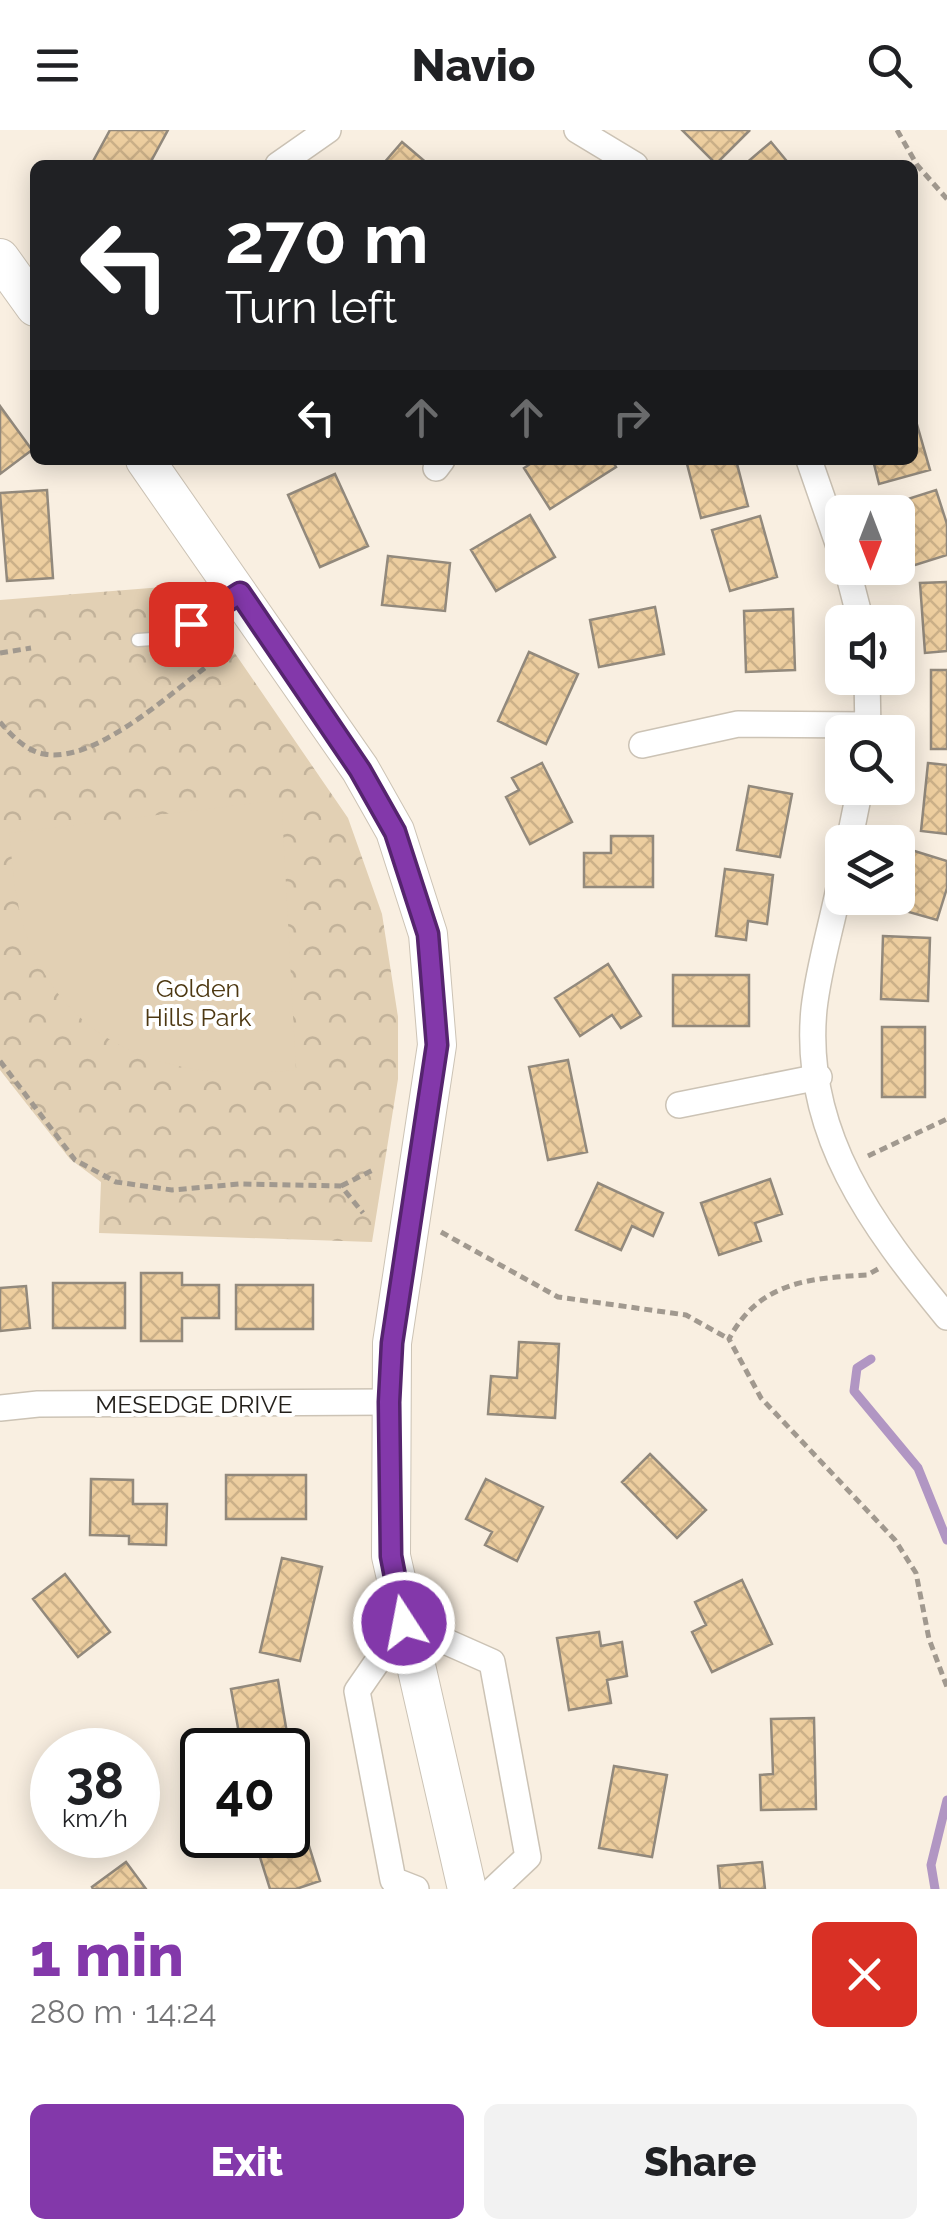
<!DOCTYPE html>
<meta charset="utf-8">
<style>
:root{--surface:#fff;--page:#f2f2f2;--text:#202124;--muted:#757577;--accent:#8338aa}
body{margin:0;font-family:Raleway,sans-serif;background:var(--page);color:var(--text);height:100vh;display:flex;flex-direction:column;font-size:38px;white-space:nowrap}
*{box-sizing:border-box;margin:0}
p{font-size:32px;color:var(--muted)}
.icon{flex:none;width:55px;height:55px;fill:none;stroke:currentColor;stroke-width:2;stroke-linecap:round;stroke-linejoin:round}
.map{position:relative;height:1759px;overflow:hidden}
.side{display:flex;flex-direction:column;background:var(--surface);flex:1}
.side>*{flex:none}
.top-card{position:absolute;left:30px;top:30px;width:888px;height:305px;border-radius:15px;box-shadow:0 5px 25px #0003;background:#202124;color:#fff;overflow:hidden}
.needle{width:65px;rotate:180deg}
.controls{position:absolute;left:825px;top:365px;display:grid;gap:20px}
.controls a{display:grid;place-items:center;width:90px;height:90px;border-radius:15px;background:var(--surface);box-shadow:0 5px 25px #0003;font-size:50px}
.speed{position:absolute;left:30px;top:1598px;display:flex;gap:20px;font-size:50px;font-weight:700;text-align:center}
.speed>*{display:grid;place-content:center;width:130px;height:130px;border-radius:50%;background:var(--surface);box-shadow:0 5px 25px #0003;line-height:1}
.speed small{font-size:25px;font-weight:400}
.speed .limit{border:5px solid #111;border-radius:15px;background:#fff;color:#111}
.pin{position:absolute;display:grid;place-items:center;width:85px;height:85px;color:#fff;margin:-42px;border-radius:20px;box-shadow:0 5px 15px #0006}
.me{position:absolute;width:110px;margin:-55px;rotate:349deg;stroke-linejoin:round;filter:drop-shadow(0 0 8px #0008)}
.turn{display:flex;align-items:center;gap:35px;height:210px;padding:0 30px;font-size:45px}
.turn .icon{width:130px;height:130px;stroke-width:2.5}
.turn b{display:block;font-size:70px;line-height:85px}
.lanes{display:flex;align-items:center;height:95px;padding:0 30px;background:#0003;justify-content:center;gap:50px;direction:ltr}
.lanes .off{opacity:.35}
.round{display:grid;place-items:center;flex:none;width:105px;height:105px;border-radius:15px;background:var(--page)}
.headline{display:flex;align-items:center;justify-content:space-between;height:170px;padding:0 30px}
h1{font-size:60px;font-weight:800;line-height:75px;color:var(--accent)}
.action{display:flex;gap:20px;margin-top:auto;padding:20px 30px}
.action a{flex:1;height:115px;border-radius:15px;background:var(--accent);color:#fff;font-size:40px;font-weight:800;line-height:115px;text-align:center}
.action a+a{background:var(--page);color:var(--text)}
header{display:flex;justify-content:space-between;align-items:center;height:130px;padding:0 30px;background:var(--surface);font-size:45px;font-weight:800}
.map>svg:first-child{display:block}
.park{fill:url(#park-crowns)}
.pitch{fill:#e2d0b4}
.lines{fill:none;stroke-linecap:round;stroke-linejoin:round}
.stream{stroke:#b196c3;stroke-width:9}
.building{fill:url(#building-cross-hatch);stroke:#92897c;stroke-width:2.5}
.lane-casing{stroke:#ccc3b5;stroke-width:15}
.street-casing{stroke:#ccc3b5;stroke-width:28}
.secondary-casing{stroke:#ccc3b5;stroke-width:40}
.path{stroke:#a1998f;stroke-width:5;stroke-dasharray:8 5;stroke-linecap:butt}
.lane{stroke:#fff;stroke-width:12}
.street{stroke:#fff;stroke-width:25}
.secondary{stroke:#fff;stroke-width:38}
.route-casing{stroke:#55246e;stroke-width:25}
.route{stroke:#8338aa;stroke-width:18}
.labels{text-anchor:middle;stroke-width:8;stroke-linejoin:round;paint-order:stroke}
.park-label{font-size:25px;fill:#4d3812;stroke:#fff}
.street-label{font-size:25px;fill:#231f1a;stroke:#fff}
</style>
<header><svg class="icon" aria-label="menu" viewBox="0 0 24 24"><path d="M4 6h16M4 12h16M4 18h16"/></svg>Navio<svg class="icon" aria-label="search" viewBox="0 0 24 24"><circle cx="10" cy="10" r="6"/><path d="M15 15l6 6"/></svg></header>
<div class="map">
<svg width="947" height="1759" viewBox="0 0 947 1759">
<defs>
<pattern id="park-crowns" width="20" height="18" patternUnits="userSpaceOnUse" patternTransform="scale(2.5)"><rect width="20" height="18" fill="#e2d0b4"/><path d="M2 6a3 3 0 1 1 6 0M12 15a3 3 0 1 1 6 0" fill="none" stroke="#c2b29a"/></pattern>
<pattern id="building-cross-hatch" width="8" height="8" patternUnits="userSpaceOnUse" patternTransform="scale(2.5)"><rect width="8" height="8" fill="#edce9f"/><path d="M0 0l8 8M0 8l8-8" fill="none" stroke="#cbb088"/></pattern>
</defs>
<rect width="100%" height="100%" fill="#f9efe1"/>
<path class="park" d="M188,455l160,233 34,96 16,103v62l-26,163 -273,-9 2,-51 -31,-23 -70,-89v-470z"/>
<path class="pitch" d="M272,671l10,10 14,259c-114,12 -221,-13 -268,-130 -13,-34 -15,-72 -19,-107z"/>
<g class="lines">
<path class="stream" d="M871,1229l-14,9 -3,23 64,77 29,72
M935,1759l-4,-24 16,-65"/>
</g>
<path class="building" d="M110,0h58l-19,35h-58z
M682,0h65l2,1 -33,33z
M402,12l27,23 -46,-1z
M771,12l19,23h-46z
M0,276l32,44 -32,24z
M912,277l18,63 -51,14 -6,-24h39z
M536,330h76l4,7 -66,42 -26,-41z
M686,330h50l12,46 -47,12z
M335,344l33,72 -48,21 -32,-72z
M47,360l6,88 -46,3 -7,-88z
M936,360l11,34v31l-35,11 -20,-62z
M530,385l25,42 -59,34 -25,-41z
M760,386l17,61 -47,14 -18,-61z
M388,426l62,7 -5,48 -63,-6z
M947,452v69l-22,2 -5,-70z
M655,477l9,47 -65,13 -9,-47z
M793,479l2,61 -49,2 -2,-61z
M529,522l49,22 -32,70 -48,-23z
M931,540h16v79h-16z
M542,633l30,59 -42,22 -24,-47 13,-7 -7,-12z
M928,633l19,2v69l-26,-3z
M749,656l43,8 -12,63 -43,-7z
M611,706h42v51h-69v-34h27z
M908,719l39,12v27l-10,32 -46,-13z
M725,739l48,6 -6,49 -19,-3 -2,19 -30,-4z
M883,806l47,2 -2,63 -47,-2z
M608,834l33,52 -20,12 -9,-13 -32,21 -25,-38z
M673,845h76v51h-76z
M882,897h43v70h-43z
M568,930l19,92 -39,8 -19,-93z
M770,1049l12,35 -27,9 6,18 -42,14 -18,-52z
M598,1053l65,30 -10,23 -21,-10 -11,24 -45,-20z
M141,1143h41v12h37v33h-37v23h-41z
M53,1153h72v45h-72z
M236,1155h77v44h-77z
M26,1156l4,42 -30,3v-43z
M519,1212l40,2 -4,74 -67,-4 3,-38 26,2z
M650,1324l56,56 -29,28 -55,-56z
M226,1345h80v44h-80z
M91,1349l42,1v24h34l-1,41 -37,-1v-8l-39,-1z
M486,1349l57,28 -26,54 -32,-16 7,-13 -26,-13z
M282,1428l40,9 -22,94 -40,-9z
M65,1444l45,58 -32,25 -45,-58z
M742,1450l30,64 -60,28 -20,-40 14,-7 -11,-23z
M599,1502l2,14 21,-4 5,34 -20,4 4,23 -42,7 -12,-72z
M278,1550l11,65 -47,5 -11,-61z
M814,1588l2,91 -55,1 -1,-35 13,-1 -2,-55z
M93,1608l4,12h-38z
M614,1636l53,9 -15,82 -53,-9z
M299,1684l21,67 -24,8h-26l-17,-54h35v-17z
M126,1732l20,27h-53l-1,-2z
M762,1732l3,27h-45l-2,-23z"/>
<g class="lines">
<defs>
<path id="lane" d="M138,510l29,-2 67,-41"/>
<path id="street" d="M577,0l58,35
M278,35l50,-35
M809,330l33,95
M436,338l6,-8
M847,438l14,54
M867,548l1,54
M642,615l96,-21 131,1
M849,712l11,-54
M842,743c-8,45 -23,91 -28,136 -12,124 59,218 133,308
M679,975l140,-28
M0,1278l38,-4 351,-2
M416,1759l-23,-9 -36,-189 47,-68 88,39 36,195 -34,32"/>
<path id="secondary" d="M0,128l35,49
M145,330l215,309 35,62 33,103 9,111 -45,298 -1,213 76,333"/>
</defs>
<use href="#lane" class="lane-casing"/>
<use href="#street" class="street-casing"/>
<use href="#secondary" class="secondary-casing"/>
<path class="path" d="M897,0l20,35 30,34
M0,523l31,-5
M0,592c11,13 26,29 44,32 53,10 132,-66 174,-96
M0,931l75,99 41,22 56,8 67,-6 102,2 22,27
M868,1026l79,-37
M341,1056l32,-16
M441,1102l117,65 128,18 43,24
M878,1139l-11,6c-58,3 -108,7 -138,64l32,59 134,142 21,33 13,66 18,48"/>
<use href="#lane" class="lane"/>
<use href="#street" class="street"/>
<use href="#secondary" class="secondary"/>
</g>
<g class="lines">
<defs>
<path id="route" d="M191,494l49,-31 120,177 35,62 33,102 9,111 -45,298 -3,59 2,154 13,67"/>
</defs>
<use href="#route" class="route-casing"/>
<use href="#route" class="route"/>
</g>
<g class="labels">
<g class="park-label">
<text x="198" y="867">Golden<tspan x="198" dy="29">Hills Park</tspan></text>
</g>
<g class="street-label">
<text x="194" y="1283">MESEDGE DRIVE</text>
</g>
</g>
</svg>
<div class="controls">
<a><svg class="needle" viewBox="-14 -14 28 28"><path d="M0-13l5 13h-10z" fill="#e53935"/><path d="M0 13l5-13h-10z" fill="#757577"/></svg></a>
<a><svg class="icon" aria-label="sound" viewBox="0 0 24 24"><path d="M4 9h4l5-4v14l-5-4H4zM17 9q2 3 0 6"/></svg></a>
<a><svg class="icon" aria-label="search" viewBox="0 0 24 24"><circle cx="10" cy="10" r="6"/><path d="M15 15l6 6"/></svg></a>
<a><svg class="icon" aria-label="layers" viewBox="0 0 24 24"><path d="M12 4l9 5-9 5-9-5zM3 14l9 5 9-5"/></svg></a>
</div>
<div class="speed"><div>38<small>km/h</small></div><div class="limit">40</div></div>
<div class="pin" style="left:191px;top:494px;background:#d93025"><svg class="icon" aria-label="arrive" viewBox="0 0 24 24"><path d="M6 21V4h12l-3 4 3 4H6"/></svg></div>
<svg class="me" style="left:404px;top:1493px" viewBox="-20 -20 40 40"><circle r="17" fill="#8338aa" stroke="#fff" stroke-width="3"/><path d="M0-11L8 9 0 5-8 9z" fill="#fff"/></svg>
<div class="top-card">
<div class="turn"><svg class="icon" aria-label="left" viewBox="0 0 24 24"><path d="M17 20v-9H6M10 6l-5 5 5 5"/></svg><div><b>270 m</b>Turn left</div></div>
<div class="lanes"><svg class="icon" aria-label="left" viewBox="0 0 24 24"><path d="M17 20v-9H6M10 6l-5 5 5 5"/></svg><svg class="icon off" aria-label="ahead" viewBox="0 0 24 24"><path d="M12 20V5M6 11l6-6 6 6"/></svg><svg class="icon off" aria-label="ahead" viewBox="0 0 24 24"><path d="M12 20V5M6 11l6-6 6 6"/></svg><svg class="icon off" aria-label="right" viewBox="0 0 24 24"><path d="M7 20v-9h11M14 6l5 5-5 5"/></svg></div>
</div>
</div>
<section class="side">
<div class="headline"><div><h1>1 min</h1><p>280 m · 14:24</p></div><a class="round" style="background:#d93025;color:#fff"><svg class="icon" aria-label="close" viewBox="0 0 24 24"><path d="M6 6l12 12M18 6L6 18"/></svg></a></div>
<div class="action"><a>Exit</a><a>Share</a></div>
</section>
